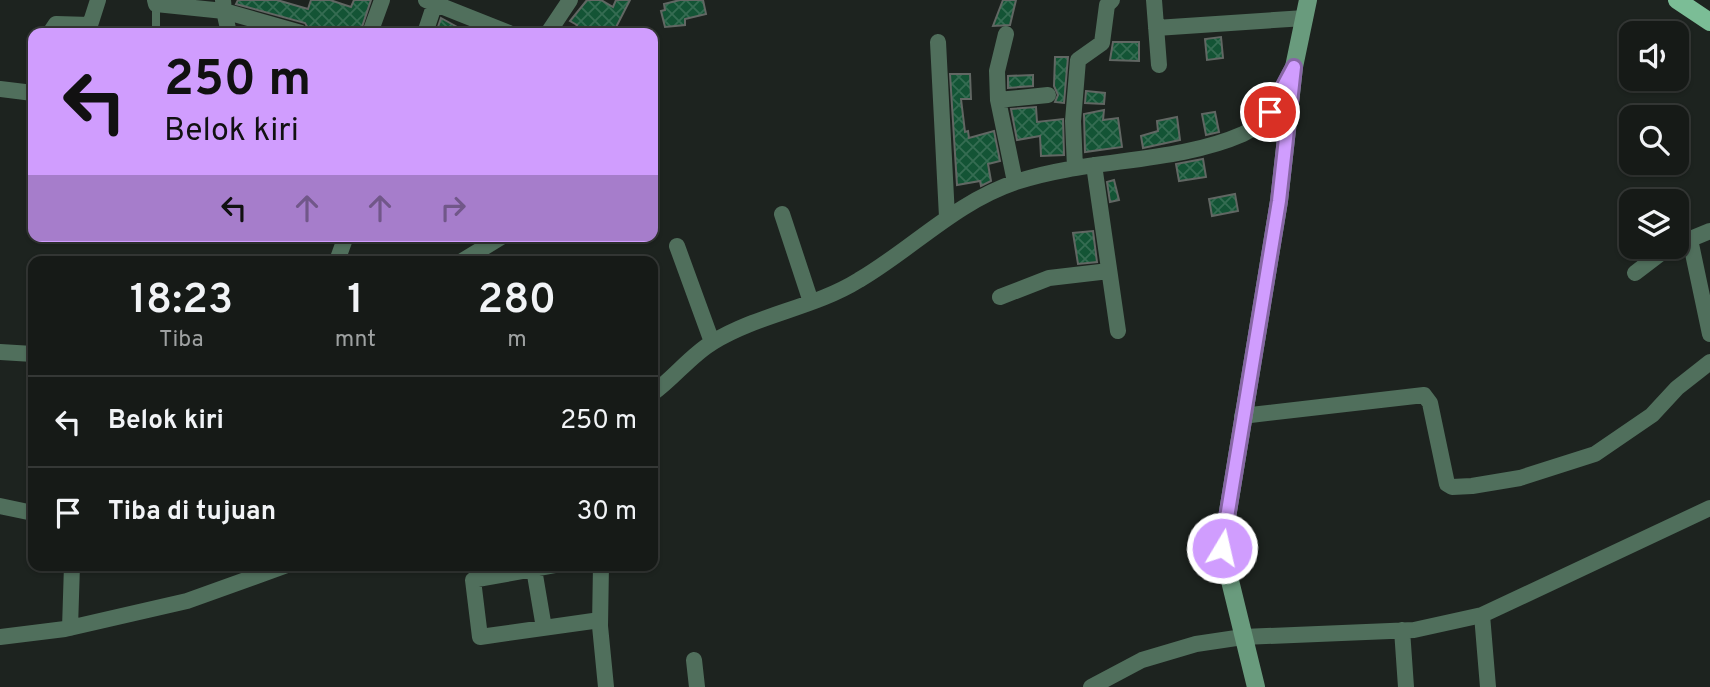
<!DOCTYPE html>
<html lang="id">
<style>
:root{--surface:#161a17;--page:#232724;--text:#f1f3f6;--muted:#9ea1a1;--line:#353836}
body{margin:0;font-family:Overpass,sans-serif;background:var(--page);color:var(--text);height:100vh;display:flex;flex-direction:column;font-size:26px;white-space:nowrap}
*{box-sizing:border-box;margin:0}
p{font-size:23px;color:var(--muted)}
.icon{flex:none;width:38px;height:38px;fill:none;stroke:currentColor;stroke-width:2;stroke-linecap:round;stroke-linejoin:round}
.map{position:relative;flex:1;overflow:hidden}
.panel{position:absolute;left:28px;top:256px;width:630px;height:315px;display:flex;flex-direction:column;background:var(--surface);border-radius:14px;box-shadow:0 2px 5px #0004,0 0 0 2px var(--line)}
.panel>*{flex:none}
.banner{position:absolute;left:28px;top:28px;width:630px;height:214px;border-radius:14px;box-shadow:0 2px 5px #0004,0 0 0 2px var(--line);background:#d09dfe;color:#111;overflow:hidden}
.buttons{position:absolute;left:1619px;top:21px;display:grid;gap:14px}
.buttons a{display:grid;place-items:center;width:70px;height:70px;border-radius:14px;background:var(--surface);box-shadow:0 2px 5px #0004,0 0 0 2px var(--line);font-size:35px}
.pin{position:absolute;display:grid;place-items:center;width:60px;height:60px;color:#fff;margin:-30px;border:4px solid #fff;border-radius:50%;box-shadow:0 2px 7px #0007}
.me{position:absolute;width:77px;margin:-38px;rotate:9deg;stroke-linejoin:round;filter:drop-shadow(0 0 5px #0008)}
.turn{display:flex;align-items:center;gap:24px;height:147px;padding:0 21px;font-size:32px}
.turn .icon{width:91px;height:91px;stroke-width:2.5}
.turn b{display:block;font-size:49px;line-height:60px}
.lanes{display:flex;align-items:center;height:66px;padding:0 21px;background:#0003;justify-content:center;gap:35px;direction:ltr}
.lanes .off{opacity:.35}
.eta{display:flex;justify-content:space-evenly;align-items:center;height:119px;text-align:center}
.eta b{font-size:42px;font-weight:600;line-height:49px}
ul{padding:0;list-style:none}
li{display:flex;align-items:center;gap:21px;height:91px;padding:0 21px;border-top:2px solid var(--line)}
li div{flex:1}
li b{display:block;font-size:26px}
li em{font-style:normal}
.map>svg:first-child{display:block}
.building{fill:url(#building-cross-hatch);stroke:#616763;stroke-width:2}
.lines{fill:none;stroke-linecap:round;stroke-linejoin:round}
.lane{stroke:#506f5c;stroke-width:8}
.street{stroke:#506f5c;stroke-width:16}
.secondary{stroke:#699b7d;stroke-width:18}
.primary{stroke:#7bbd96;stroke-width:18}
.route-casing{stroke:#8766a5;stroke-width:18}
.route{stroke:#d09dfe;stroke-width:12}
</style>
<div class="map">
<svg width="1710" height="687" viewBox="0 0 1710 687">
<defs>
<pattern id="building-cross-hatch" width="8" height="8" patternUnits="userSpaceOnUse" patternTransform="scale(1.75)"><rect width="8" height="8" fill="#135435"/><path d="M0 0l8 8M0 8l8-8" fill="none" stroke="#356c52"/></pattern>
</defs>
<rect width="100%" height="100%" fill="#1d231f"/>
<path class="building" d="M238,0h39l31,9 3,-9h19l21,7 3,-7h17l-11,33 -21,-4 -1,4h-27l-6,-10 -69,-19z
M587,0h14l12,7 3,-7h14l-17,33h-41l5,-8 -7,-4z
M680,0h23l3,14 -21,5v6l-20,2 -4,-16 4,-1 -1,-6z
M1003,0h13l-6,25 -17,1z
M441,18l27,15h-32z
M1221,37l2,21 -16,2 -2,-21z
M1113,42h26v19l-29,-1z
M1055,57h13l-4,46 -9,-1 3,-7 -4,-9z
M950,74h20l1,25h-10l4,33 3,-1 1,7 25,-7 6,30 -12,3 3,17 -10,5 -1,-5 -23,4z
M1033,75v11l-25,2v-12z
M1086,91l19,2 -1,11 -19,-1z
M1036,107l1,15 26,-3 1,36 -23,1 -1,-20 -23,4 -6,-31z
M1104,110l-1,10 15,-2 4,29 -37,5 -1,-38z
M1215,112l4,20 -13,3 -4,-21z
M1177,117l3,23 -37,8 -2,-12 17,-5 -1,-10z
M1203,159l3,18 -27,4 -3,-17z
M1114,180l5,20 -9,2 -3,-20z
M1235,194l3,17 -26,5 -3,-17z
M1093,231l4,31 -19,2 -5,-31z"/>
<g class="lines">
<path class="lane" d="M156,4v29
M125,261v-1"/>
<path class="street" d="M155,0l1,4 68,7 -1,-11
M426,0l83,33
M1154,0l5,65
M1156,28l149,-10
M50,33l6,-9 34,1 8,-25
M229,33l-5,-22 77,22
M370,33l12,-33
M425,33l10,-30
M548,33l22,-33
M1006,34l-9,37 1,29 17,82
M938,42l9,175
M0,89l33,4
M998,100l50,-5
M1094,165l24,166
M1075,168l-2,-47 5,-61 24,-17 5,-38 5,-5
M782,214l29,88
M1710,231l-17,7 -2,6 19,90
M677,246l35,96
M337,261l9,-25
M462,261l41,-25
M1635,273l34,-26
M1000,297l49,-19 60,-7
M0,352l33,2
M653,393c21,-15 38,-38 60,-51 46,-28 101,-34 146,-62 53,-31 97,-78 157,-98 71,-24 159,-18 227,-48 28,-13 35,-40 49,-65
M1242,416l182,-21 6,8 17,81 5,3 20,-1 48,-8 75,-24 57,-39 25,-27 33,-26
M0,506l33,7
M556,565l-83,15 7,57 120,-17
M601,565l-1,61 6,61
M534,569l10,59
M1482,615l6,72
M70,628l2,-63
M1402,630l4,57
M0,637l65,-8 122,-28 100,-36
M694,660l3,27
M1091,687l51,-27 54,-16 47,-7 171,-7 68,-15 228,-107"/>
<path class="secondary" d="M1256,687l-34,-139 57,-347 15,-134 14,-67"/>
<path class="primary" d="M1677,0l33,22"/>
</g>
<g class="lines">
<defs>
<path id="route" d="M1222,548l57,-347 15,-134 -24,45"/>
</defs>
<use href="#route" class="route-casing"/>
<use href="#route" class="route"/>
</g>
</svg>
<div class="buttons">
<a><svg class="icon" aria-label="sound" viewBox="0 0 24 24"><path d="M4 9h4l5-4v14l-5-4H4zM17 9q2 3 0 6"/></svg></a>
<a><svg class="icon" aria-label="search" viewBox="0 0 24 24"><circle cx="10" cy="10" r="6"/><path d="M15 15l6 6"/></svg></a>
<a><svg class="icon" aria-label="layers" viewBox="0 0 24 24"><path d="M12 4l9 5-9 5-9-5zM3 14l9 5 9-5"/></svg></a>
</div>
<div class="pin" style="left:1270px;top:112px;background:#d93025"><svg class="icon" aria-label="arrive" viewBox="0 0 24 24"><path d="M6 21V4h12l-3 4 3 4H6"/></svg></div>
<svg class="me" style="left:1222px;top:548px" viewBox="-20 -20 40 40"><circle r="17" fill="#d09dfe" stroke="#fff" stroke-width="3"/><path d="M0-11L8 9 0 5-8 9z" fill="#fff"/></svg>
<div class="banner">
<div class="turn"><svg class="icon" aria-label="left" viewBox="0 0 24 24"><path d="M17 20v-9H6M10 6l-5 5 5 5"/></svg><div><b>250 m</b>Belok kiri</div></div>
<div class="lanes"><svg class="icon" aria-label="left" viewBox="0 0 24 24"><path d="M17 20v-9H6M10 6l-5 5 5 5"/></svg><svg class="icon off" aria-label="ahead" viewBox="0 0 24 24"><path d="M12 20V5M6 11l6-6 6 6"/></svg><svg class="icon off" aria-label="ahead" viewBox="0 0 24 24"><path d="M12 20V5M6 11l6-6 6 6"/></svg><svg class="icon off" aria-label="right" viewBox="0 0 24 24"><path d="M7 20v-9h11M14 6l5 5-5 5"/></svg></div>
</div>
<section class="panel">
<div class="eta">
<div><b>18:23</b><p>Tiba</p></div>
<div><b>1</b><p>mnt</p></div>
<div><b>280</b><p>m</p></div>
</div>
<ul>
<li><svg class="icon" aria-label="left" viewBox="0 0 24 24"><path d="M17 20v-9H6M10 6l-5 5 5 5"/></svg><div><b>Belok kiri</b></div><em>250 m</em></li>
<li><svg class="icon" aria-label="arrive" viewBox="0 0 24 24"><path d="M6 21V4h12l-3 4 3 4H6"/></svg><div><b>Tiba di tujuan</b></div><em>30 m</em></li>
</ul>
</section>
</div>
